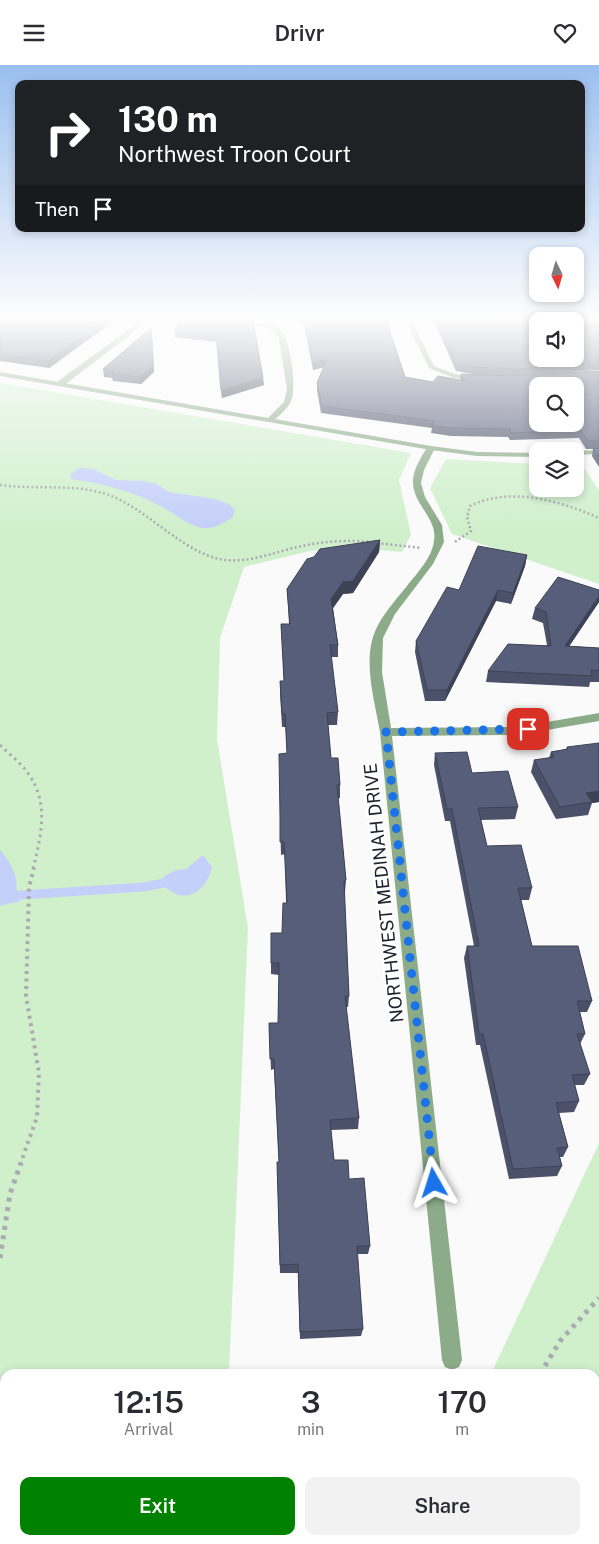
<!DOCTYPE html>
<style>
:root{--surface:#fff;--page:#f2f2f3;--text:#2b2b33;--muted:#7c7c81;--accent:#008200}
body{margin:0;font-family:"Public Sans",sans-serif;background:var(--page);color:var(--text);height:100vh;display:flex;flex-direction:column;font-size:19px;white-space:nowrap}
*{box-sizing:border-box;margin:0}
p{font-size:16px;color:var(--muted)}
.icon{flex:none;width:28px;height:28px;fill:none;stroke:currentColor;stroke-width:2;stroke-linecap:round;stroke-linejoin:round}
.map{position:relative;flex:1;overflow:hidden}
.details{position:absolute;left:0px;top:1304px;width:600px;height:176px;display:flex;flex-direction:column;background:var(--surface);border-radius:15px 15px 0 0;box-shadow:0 2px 8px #0003}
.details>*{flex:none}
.hud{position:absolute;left:15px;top:15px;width:570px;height:152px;border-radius:10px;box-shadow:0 2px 8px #0003;background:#202124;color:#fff;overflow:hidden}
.needle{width:32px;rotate:175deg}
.fabs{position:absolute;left:529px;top:182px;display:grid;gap:10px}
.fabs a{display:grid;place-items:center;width:55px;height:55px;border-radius:10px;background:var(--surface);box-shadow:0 2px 8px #0003;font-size:25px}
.pin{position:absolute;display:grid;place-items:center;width:42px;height:42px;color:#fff;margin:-21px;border-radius:10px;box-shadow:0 2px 8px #0006}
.me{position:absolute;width:55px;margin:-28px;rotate:354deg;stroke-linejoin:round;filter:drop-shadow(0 0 4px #0008)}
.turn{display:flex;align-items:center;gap:18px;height:105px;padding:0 20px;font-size:22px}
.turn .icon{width:65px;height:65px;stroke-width:2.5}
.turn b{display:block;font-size:35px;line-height:42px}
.then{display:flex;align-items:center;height:48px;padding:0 20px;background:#0003;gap:10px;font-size:19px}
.eta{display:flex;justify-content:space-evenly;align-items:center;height:85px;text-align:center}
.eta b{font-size:30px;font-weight:600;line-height:35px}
.action{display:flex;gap:10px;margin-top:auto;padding:10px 20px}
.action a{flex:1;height:58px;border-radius:10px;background:var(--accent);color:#fff;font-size:20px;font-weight:600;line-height:58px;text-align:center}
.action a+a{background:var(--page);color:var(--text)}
header{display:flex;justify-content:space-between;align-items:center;height:65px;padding:0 20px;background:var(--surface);font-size:22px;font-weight:600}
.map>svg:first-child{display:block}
.green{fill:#d0f0cc}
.water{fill:#c5d0fa}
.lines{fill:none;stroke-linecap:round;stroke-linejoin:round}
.stream{stroke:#c5d0fa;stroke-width:9}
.path-far3{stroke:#aaabb0;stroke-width:2.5;stroke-dasharray:2 2.5;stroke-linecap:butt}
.path-far2{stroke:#aaabb0;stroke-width:3;stroke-dasharray:2.5 4;stroke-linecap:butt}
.path-far1{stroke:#aaabb0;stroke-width:4;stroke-dasharray:3 4.5;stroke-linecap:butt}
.path{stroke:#aaabb0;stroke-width:5;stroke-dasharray:4 5.5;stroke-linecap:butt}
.minor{fill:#8cab89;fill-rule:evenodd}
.tertiary{fill:#8cab89;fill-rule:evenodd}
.wall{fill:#4b5168}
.shaded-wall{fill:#3d4255}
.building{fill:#575e79;stroke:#3d4255;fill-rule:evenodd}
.route{stroke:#1a73e8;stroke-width:9;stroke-dasharray:0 16.2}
.labels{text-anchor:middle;stroke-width:5;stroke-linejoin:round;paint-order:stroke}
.street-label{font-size:18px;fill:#1e212d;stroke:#fff}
</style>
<header><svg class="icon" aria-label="menu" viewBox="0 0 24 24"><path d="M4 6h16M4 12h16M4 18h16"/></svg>Drivr<svg class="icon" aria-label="heart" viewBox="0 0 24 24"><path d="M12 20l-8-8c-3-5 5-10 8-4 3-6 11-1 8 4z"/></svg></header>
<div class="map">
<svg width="599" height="1479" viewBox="0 0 599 1479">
<rect width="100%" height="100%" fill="#fafafa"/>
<path class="green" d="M0,318l411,70 -12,27 12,55 -9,17 -57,-5 -35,4 -66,16 -24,71 -3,101 31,189 -19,446h-224v166h590v-166h-104l108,-231v401h-599z
M446,394l91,5 1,25h37v-27h5l19,28v94l-147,-50 -22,-46z"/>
<path class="water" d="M80,403l13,1 23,11 27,1 13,3 13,8 46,7 14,5 6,6 -3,8c-9,5 -18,11 -28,10 -16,-2 -28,-14 -42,-21 -29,-16 -58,-23 -91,-28v-6z
M0,785c14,16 20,31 15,52l-15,4z
M203,790l9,12c-3,15 -15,32 -33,28 -5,-1 -10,-5 -14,-8l-2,-10 13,-7 10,-1z"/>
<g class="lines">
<path class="stream" d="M16,833l-10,-2 137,-9 21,-4"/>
<path class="path-far3" d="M0,420c36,5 75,-2 109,10 40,15 76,60 116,65 28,3 54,-10 82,-15 21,-4 43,-5 64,-3
M455,477l16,-11 -4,-14 3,-11c41,-20 90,-5 129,12
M377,478l44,5"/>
<path class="path-far2" d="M0,680c9,9 20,17 27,27 23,30 14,64 6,97"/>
<path class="path-far1" d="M20,1100l17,-48 2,-44 -13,-77 3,-109 5,-19"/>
<path class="path" d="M0,1193l10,-64 11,-31
M540,1309l20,-33 39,-43
M497,1475v4"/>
<path class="minor" d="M143,254h8l-88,67h-6v-4z
M167,254h22l9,3 -3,2z
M405,254h6l23,47 21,8 24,4v2l-25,-2 -25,-10z
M238,257c12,0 28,-1 39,5 14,8 20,60 14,74 -3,8 -13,15 -18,21l-7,-2 18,-18 3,-13 -8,-50c-8,-17 -28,-12 -43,-14z
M428,381l7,2 -11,22 -3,13 4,14 17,28 2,17 -11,22 -38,50 -12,24 -1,34 9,56 127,-1 81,-14v8l-81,14 -126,1 70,624 -3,7 -7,3 -7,-3 -3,-7 -62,-628c-5,-29 -16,-66 -7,-95 6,-19 21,-35 34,-51 10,-13 25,-28 27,-45 4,-23 -22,-37 -21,-60 0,-12 9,-25 15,-35z"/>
<path class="tertiary" d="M0,307l431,74 46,6 61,1v4l-61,-1 -46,-6 -431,-74z
M599,385v4l-24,1v-4h-3z"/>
</g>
<path class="wall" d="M0,254h110l1,4 -62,45 -49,-7z
M241,254h12l11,66 -42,13 -5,-56 -42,-5v-7l73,-9z
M290,254h96l19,58 28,5 27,-2 1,-6h11l-16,-3 -23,-52h157l9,4v47l-45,3 45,-2v96l-7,-11 1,-7h-7l-7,-11 -69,2 -2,-3 -57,-1 -20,-3 1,-5 -111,-15 -4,-23v-7l7,-16 -11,3 -9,-46z
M592,254h7v3z
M152,270l2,37 -13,12 -28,-3 -1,-3 -8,-1 -1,-8z
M380,475l-1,12 -26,41 -10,1 -10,14 5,37v12h-7l7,55 -1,13h-9l3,33 9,27v13h-2l8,82 -1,12h-1l5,104 -1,11h-2l13,111 -1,11 -27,1 3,30 15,19 21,67 -2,8h-11l6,75 -2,7 -61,3 -2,-66h-18l-3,-111h2l-5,-93 -3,1 -2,-47h9l1,-48 -8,-1v-11l11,-30 4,-30 -1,-49 -4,1 -1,-38 7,-64 -1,-26h-4l-2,-34v-12h4l-3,-57h8l-2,-35 27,-32z
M527,490l-2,11 -14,38 -15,-3 -51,100h-20l-10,-49 1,-11 43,-51z
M599,537l-30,44 30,2v34h-9l-1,5 -103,-5 2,-11 59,-26 -4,-22 -11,-4 3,-11z
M567,682l32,55 -7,1 -4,12 -32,4 -25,-47 3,-12 15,-2 2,-6 15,-3z
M435,688l37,20 46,34 -3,12 -34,1 6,26 45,42 -3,12h-8l11,46 60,55 -5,11h-7l5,22 -5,10 10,30 -6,11h-9l4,16 -5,11 -15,1 9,34 -5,10h-3l2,9 -5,10 -48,3 -29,-134h-4l-12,-87 3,-12h7l-24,-125h-5l-11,-56z"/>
<path class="shaded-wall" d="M105,254h5l1,4 -62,45 -1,-7z
M151,263l3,44 -13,12 -1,-7z
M327,294v7l-14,4v-7z
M263,313l1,7 -42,13 -1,-8z
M380,475l-1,12 -26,41 -10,1 -12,17v-12l12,-17z
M527,490l-2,11 -14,38 2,-11z
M498,525l-2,11 -51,100 2,-11z
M599,531v6l-37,55 3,-11z
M599,726v11l-7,1v-1l-6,-9z"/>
<path class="building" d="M0,254h105l-57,42 -48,-7z
M180,254h45l28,2 10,57 -42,12 -5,-55 -41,-5z
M304,254h82l19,58 28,5 5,-6 27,5 -4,-7 50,2 88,-5v70h-11l-8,-11 -69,3 -1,-4 -58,-1 -20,-2 2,-5 -112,-15 -5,-23 10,-24 -14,4zM538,321h37v38h-37z
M437,254h153l9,4v40l-82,6 -42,-2 -18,-3zM538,256h37v38h-37z
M151,263l2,37 -13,12 -28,-4 2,-2 -11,-2z
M599,383v8l-6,-7z
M380,475l-27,41 -10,1 -12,17 7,46h-8l8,67 -11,1 4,45h7l2,27h-3l9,95 -2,1 5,115h-4l14,122 -29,2 4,40h14l1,19 15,-1 6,68h-13l6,83 -63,3 -2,-68 -18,1 -3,-103h2l-5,-103h-4l-1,-36h9l1,-60h-8v-30h11l1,-30h4l-3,-61h-4v-25l-1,-63 8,-1 -2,-39h-3l-2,-33h4l-3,-57h9l-3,-35 20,-30 7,-2 6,-8z
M478,481l49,9 -14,38 -15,-3 -51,100h-20l-11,-49 31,-54 12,3z
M558,512l41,13v6l-34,50 34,2v23l-8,-1 1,6 -104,-5 20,-27 43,2 -5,-34 -11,-4z
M599,678v48l-13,2 6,9 -32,5 -26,-47 20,-3 -3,-5 17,-3 -1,-2z
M467,687l5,21 36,-2 10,36 -40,1 9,38 34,-1 11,43h-14l14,58h46l14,55h-15l8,33h-8l13,40 -18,1 7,26 -23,2 12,44 -11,1 5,18 -49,3 -30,-135h-4l-12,-88h12l-27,-137h-5l-12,-56z"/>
<linearGradient id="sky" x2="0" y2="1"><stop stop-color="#9abfef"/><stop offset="0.55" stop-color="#fdfdfd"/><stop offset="1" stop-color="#fdfdfd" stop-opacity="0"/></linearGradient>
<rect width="599" height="461" fill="url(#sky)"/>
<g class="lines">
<path class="route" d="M434,1118l-48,-451 142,-3"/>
</g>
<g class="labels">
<g class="street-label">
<text transform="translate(384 828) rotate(-96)" y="6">NORTHWEST MEDINAH DRIVE</text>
</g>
</g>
</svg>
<div class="fabs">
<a><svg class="needle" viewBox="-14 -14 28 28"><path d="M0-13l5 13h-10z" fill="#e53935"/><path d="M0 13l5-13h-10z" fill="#7c7c81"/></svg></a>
<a><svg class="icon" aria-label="sound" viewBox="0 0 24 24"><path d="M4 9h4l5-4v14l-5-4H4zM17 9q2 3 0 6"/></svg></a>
<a><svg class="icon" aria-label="search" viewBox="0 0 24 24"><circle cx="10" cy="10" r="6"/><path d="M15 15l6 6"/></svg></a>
<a><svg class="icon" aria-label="layers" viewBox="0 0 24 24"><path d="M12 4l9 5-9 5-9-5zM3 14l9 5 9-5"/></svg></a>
</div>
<div class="pin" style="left:528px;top:664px;background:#d93025"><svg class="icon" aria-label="arrive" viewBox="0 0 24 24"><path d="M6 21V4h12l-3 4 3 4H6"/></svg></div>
<svg class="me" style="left:434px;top:1118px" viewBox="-20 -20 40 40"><path d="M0-17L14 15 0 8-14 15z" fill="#1a73e8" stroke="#fff" stroke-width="4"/></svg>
<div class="hud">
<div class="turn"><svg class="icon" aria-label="right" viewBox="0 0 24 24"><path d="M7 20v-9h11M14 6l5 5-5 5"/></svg><div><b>130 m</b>Northwest Troon Court</div></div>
<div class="then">Then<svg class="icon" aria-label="arrive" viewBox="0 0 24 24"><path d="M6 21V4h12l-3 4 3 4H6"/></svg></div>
</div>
<section class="details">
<div class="eta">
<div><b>12:15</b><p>Arrival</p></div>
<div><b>3</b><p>min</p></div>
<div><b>170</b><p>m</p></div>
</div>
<div class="action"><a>Exit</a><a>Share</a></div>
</section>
</div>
